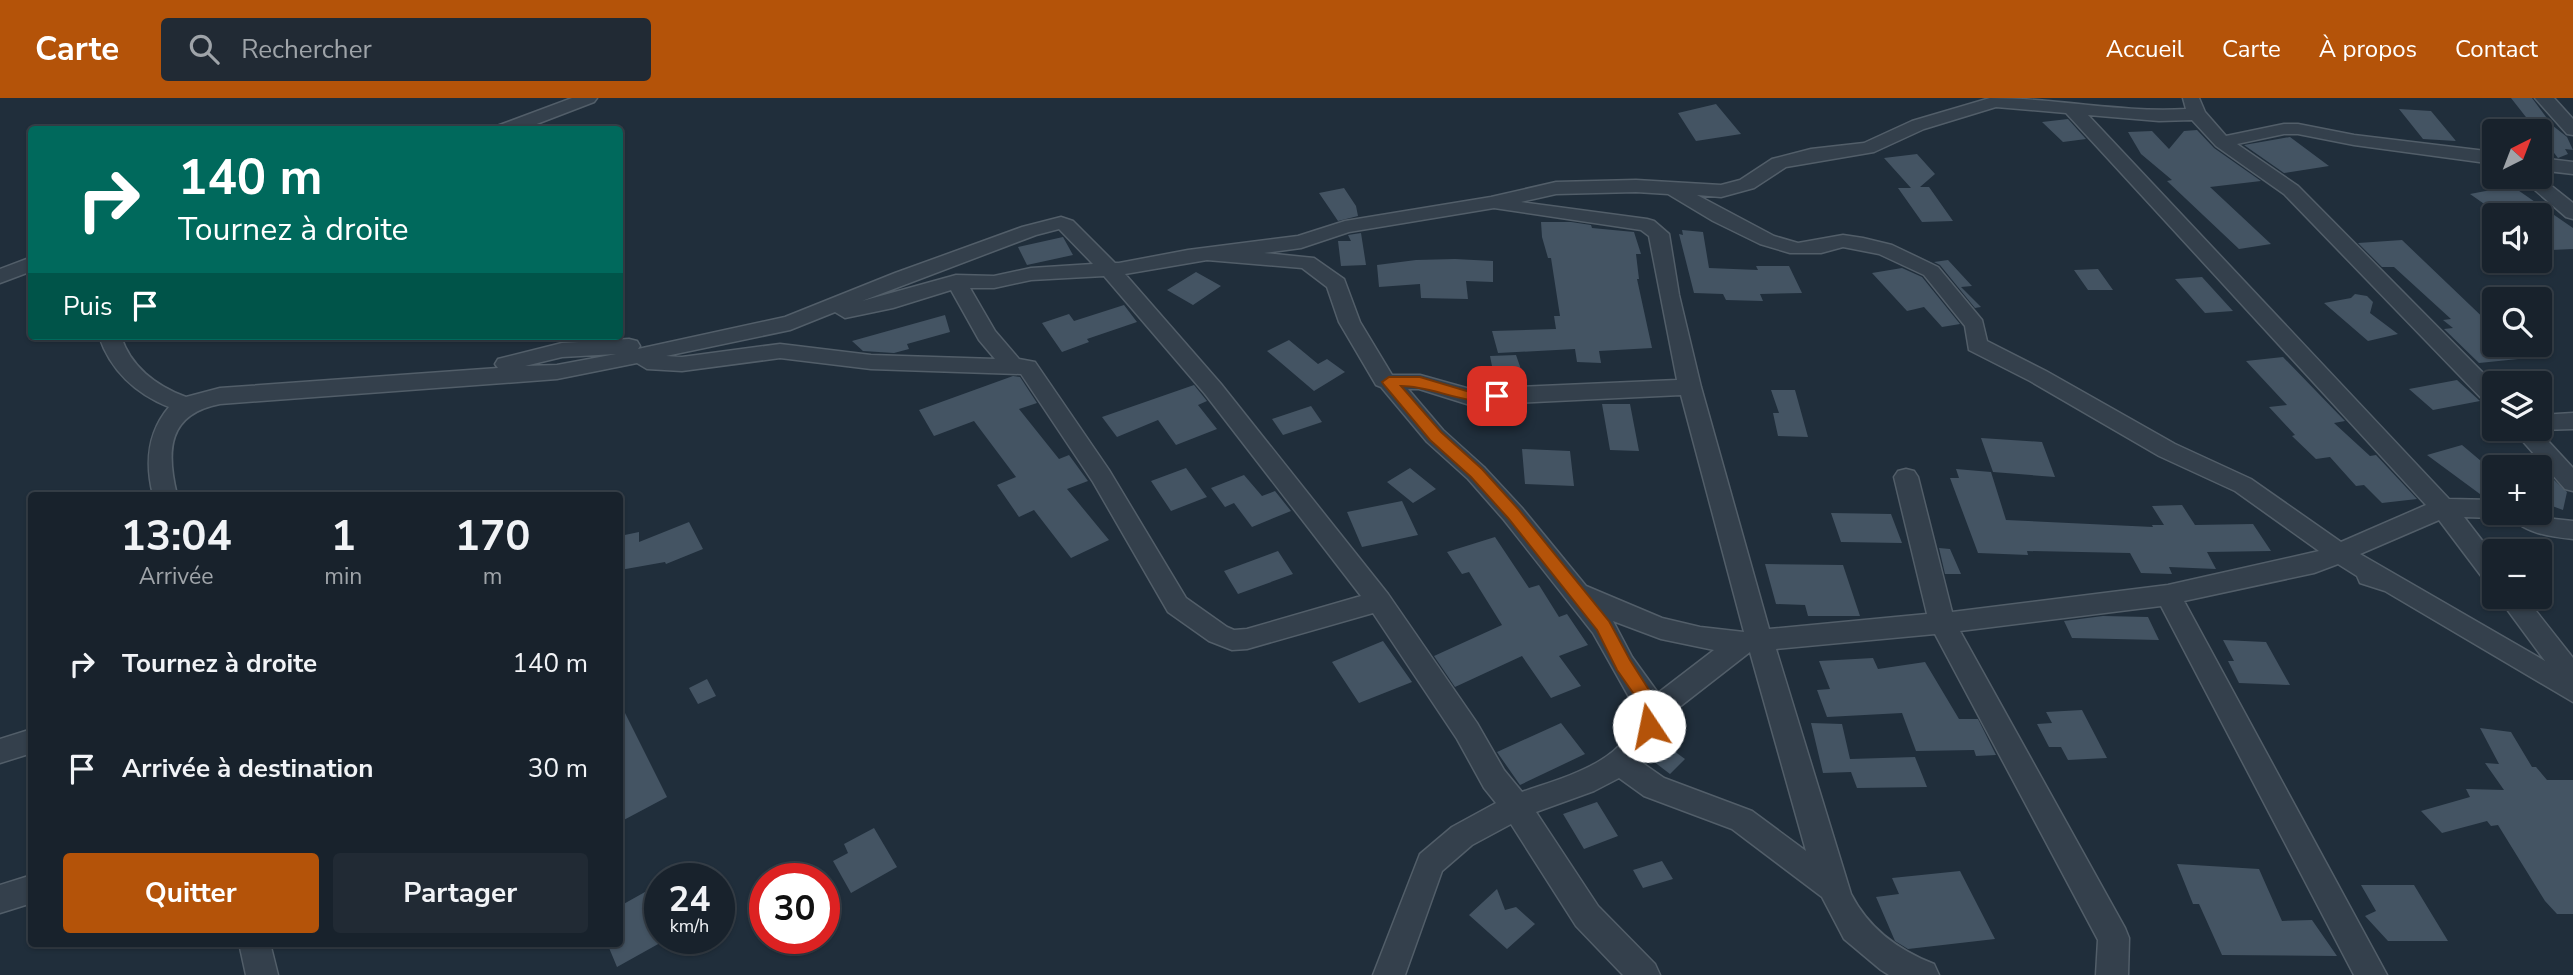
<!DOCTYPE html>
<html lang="fr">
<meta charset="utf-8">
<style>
:root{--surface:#18222c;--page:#212a34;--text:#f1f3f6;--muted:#9fa4a9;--line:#363f48;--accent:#b45309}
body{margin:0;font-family:"Nunito Sans",sans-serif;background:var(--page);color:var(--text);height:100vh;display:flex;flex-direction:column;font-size:26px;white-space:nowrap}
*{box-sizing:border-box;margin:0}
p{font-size:23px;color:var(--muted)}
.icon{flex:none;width:38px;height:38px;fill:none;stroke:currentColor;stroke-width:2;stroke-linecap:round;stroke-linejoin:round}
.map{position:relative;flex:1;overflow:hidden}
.side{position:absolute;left:28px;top:394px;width:595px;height:455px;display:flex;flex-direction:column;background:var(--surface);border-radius:7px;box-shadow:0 2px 5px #0004,0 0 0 2px var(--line)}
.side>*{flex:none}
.banner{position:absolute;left:28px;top:28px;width:595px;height:214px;border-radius:7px;box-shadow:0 2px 5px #0004,0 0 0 2px var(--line);background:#00695c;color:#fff;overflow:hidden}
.needle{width:46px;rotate:42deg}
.tools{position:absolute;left:2482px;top:21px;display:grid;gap:14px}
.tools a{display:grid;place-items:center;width:70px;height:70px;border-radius:7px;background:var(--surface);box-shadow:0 2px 5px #0004,0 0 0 2px var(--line);font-size:35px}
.speed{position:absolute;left:644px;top:765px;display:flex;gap:14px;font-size:35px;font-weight:700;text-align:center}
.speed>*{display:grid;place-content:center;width:91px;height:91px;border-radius:50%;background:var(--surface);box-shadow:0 2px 5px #0004,0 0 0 2px var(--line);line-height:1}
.speed small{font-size:18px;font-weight:400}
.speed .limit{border:10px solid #d22;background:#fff;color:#111}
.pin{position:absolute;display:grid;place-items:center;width:60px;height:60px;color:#fff;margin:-30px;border-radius:14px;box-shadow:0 4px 10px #0006}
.me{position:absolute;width:77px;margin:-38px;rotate:349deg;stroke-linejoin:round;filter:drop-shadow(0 0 5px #0008)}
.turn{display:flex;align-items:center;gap:24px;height:147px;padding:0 35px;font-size:32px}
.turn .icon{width:91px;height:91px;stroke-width:2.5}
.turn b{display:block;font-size:49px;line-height:60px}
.then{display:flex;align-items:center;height:66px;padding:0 35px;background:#0003;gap:14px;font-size:26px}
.eta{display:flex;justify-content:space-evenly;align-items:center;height:119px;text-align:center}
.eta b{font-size:42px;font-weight:700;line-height:49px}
.button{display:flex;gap:14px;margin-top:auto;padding:14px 35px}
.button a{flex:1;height:80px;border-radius:7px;background:var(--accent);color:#fff;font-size:28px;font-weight:700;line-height:80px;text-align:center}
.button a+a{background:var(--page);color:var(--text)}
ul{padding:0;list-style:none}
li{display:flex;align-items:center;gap:21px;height:105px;padding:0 35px}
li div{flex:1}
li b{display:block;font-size:26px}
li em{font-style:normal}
header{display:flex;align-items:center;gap:42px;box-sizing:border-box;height:98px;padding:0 35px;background:var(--accent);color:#fff}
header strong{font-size:33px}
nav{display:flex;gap:38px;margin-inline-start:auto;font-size:24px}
.search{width:490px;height:63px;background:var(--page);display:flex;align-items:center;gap:18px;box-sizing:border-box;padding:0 24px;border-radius:7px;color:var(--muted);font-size:26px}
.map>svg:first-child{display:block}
.building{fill:#445463}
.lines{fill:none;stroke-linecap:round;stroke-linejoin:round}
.minor-casing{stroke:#525e69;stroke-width:3}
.minor{fill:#34404c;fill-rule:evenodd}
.route{fill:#b45309;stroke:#753606;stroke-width:2}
</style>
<header>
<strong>Carte</strong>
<div class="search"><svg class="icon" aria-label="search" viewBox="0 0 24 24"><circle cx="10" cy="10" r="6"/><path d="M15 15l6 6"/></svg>Rechercher</div>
<nav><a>Accueil</a><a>Carte</a><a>À propos</a><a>Contact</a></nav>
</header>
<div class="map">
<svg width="2573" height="877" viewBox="0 0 2573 877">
<rect width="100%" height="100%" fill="#202e3b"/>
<path class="building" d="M2511,0h21l20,27 15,12 6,13 -8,-1 3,5 -10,4z
M1716,6l25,30 -45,7 -18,-28z
M2399,11l32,2 25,30 -33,-2z
M2068,21l18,20 -23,3 -21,-20z
M2197,32l17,18 47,33 -51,6 61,57 -32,5 -72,-68 5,-1 -31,-26 -13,-22 24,-1 17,18 15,-18z
M2290,39l39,29 -45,7 -40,-28z
M1917,56l18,20 -15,13h9l24,34 -31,1 -24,-34h13l-27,-30z
M2512,88l61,42v21l-22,1 -12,-9v-34l-39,8 -30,-21z
M1344,90l12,18 2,10 -20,5 -19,-28z
M1541,124h30l20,3 1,3 42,4 7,22h-5l3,25h-2l15,69 -53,3 2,12 -24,-1 -2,-13 -77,4 -6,-22 64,-2 -2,-13h6l-9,-58h-3l-6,-21z
M1682,132l21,2 6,36 49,2 -2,-4h33l13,27 -42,1 3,7 -37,-1 -3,-6 -29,-1 -15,-59 4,1z
M1361,135l5,32 -25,1 -3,-25h13l-3,-6z
M1063,139l10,18 -46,10 -9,-18z
M2402,142l92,88v17h19l15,13 -49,5 -35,-34 9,-1 -10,-8 8,-1 -57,-52h-12l-24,-24z
M1455,161l38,2v21l-27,-1 2,18 -47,-1 -1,-14 -41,3 -2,-22 39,-5z
M1948,162l24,26 -11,1 20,20 -6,1 -35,-43 -6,-3z
M1902,170l20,9 38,47 -18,3 -18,-20 -17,4 -35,-38z
M2098,171l15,21h-25l-14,-20z
M1196,174l25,14 -28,19 -26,-15z
M2202,179l31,34 -28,2 -30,-34z
M2355,196l12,2 6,6 -3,11 28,21 -30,7 -44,-38 27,-5z
M1124,207l13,17 -50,17 2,3 -27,10 -20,-29 27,-9 5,7z
M945,217l5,17 -43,12 2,5 -15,4 -31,-2 -11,-10z
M1289,242l29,24 9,-5 18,13 -31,19 -47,-40z
M1516,257l7,20 -29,1 -4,-20z
M2283,259l62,64 -11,2 36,33 6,-1 41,44 -35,4 -18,-18 -8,1 -26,-29 -14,2 -24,-23 3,-1 -26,-28 18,-2 -41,-44z
M1013,278l7,1 17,26 -18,6 40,50 10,-4 19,26 -21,8 42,51 -38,18 -37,-48 -15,7 -22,-32 19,-8 -42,-56 -40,15 -15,-26z
M2457,282l23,21 -47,9 -24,-21z
M1194,287l13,16 -9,4 19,24 -41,16 -18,-25 -41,17 -15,-20z
M1771,292h24l13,47 -30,-1 -5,-23h6z
M1602,306h28l9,47 -29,-1z
M1311,308l11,16 -39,13 -11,-16z
M1981,340l61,4 13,35 -62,-5z
M2462,347l32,27v25h-10l-57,-42z
M1522,351l48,2 4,35 -49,-2z
M2539,368l28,26 -4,18 -24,-9z
M1186,370l21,29 -36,14 -20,-30z
M1410,370l26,21 -23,14 -26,-21z
M1956,371l35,3 15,48 147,7 -1,-2h12l-12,-19 30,-1 13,20 58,-1 18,27 -64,1 9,17 -47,-2 3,7 -31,-1 -11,-20 -103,-2 1,4 -50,-2 -28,-75h9z
M1244,377l18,21 13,-5 16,20 -39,16 -18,-24 -9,4 -14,-19z
M1402,403l16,34 -56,12 -15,-35z
M1831,415l60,1 11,29 -61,-1z
M689,424l14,27 -37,15 -1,-2 -45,8v-34l19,-4v10z
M1495,439l34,51 10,-3 20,32 8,-3 21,31 -29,11 22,30 -30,12 -29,-42 -67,31 -21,-31 68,-31 -33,-53 -7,2 -15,-22z
M1939,450l11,1 11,25h-16z
M1278,453l15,23 -55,20 -14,-23z
M1765,466l78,1 17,51h-52l-3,-11 -29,-1z
M2103,518l45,1 11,23 -87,-2 -8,-17z
M2223,542l43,2 24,43 -51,-2 -11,-22h6z
M1383,543l29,41 -53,21 -27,-41z
M1873,560l5,11 47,-7 34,57h19l18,36 -20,1 -2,-6 -58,1 -14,-38 -75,4 -10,-27 13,-1 -11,-28z
M707,581l9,17 -18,8 -9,-16z
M620,605l47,94 -47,25z
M2082,612l25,48 -39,2 -7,-13h-12l-12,-23 15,-1 -6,-11z
M1561,625l24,31 -65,31 -23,-33z
M1811,625l31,1 8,35 65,-2 12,30 -70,1 -6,-16 -28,1z
M2480,630l31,4 21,35h4l11,13h26v134h-16l-12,-13 -47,-76 -7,1 -4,-5 -45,12 -21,-22 49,-14 -4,-8 38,1 -19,-27 14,1z
M1663,645l22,16 -15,15 -21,-16z
M1597,704l21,34 -34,13 -21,-35z
M874,730l23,39 -46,26 -18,-32 15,-8 -4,-9z
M1662,763l11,18 -30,9 -10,-18z
M2177,766l82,5 23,52 30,-1 25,36 -115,-1 -23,-51h-6z
M1960,773l35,68 -87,10 -13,-8 -19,-44 23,-3 -7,-16z
M2361,787h53l34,56h-60l-23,-25 11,-5z
M1497,791l8,21 11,-3 19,17 -28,25 -38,-34z
M645,794l15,31v20l-43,24 -10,-24h13v-37z"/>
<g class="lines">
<defs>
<path id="minor" d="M572,0h25l-3,4 -73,28h-27l3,-4z
M1990,0c66,0 130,15 196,11l-3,-11h16l6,14 21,24 58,-12h14l56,11 140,17v12l-140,-19 -56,-11h-14l-47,10 61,42 196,198v21l-8,-2 -202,-209 -68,-48 -24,-26 -33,1 -71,-6 361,384 45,1v13h10l-10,5 -30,-1 30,39v27l-9,-2 -46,-61 -79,34 185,107 -47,-64h27l48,61v44l-188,-111 -25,-8 -3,-7 -19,-12 -24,9 -130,28 203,374h-33l-193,-369 -201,25 165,297 4,10 -1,37h-32l2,-35 -163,-306 -159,15 75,245c18,35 47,56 83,70l5,11h-50l-8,-5 -37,-31 -22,-42 -90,-68 -88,-33 -25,-18 -25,13 -58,21 62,94 57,58 5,11h-37l-47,-49 -65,-102 -39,21 -30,26 -37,104h-32l47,-121 32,-27 44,-24 -12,-15 -27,-49 -84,-126 -126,36 -15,1 -23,-9 -41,-29 -75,-130 -72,-108 -150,-5 -91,-11 -98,13 -35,-2 -10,-6 -80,16 -337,25c-52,10 -54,46 -43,91h-24c-8,-32 -6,-62 16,-88 -33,-13 -59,-37 -70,-71h22c9,30 35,50 65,61l34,-9 278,-20 -3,-4 3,-5 64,-16 67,-4 8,2 3,5 -2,3 147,-32 110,-44 127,-46 39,-10 12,4 42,42h4l69,-13 110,-14 47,-15 146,-24 65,-15 80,-2 85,5 19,-5 32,-21 39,-10 53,-6 48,-22zM1996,9l70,6 360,392 -85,37 -90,-63 -76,-35 -129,-73 -59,-30 -5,-21 -44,-53 -46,-22 -29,-7 -20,-3 -45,8 -24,-7 -77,-41 24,2 33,-9 32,-21 88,-15 50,-23zM1636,94l32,2 45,27 47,23 30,9h31l22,-6 36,7 45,21 41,51 4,24 61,31 129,75 76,35 84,60 -151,34 -216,27 -34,-135 -4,-6 -8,-2 -8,2 -4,6 33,137 -158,15 -68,-242 -22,-92 -10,-61 -15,-13 -7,-2 -126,-17 35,-8zM1494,110l147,22 8,6 28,144 -207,9 -50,-14h-28l-32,-53 -16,-43 -30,-21 -50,-5 37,-5 48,-16zM1059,131l34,35 -62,4 -37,8 -38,-1 -94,26 174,-66zM1207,162l95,8 25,19 12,35 37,63 5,2 46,55 41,37 36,41 89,113 45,80c-12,50 -74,64 -116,79l-18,-22 -27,-47 -89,-129 -167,-210 -96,-110zM1104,178l101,118 156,202 -114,33 -13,1 -7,-3 -41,-29 -77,-128 -74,-108 -16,-3 -24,-28 -25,-43h24l37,-8zM951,192l28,50 16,19 -124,-4 -91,-11 -98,13 -16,-1 124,-26 45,-18 10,6 48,-10zM616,256l-59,11 -32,1 37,-9zM1408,291h11l51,16 211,-10 63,237 -44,-5 -38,-9 -76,-32 -64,-78 -38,-41 -41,-37zM1613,523l48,18 53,11 -56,43 -26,-36zM1750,554l56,199 -54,-40 -88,-33 -23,-16 6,-6 17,-37z
M2535,0h19l19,21v16l-6,-1z
M2539,60l34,4v12l-34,-4z
M2539,78l34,27v16l-7,-2 -46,-40z
M32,159v14l-32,12v-14z
M2573,315v16l-35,1 35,38v23l-8,-2 -53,-60h27v-14z
M2539,414l15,7 19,2v18c-21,-2 -53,-6 -64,-26z
M32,631v24l-32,10v-24z
M32,777v28l-32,10v-28z
M239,845h31l8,32h-32z"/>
</defs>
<use href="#minor" class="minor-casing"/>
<use href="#minor" class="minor"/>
</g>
<path class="route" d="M1389,279h31l50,15h33l2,4 -2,3c-36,9 -67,-13 -102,-13l40,46 41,37 37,41 90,111 21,39 26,41 5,12 -5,19 -7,2 -6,-2 -3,-6 3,-13 -3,-10 -23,-33 -20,-40 -89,-112 -37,-41 -41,-37 -46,-55 -2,-3z"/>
</svg>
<div class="tools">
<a><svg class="needle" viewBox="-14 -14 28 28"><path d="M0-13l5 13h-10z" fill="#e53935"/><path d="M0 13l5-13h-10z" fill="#9fa4a9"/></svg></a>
<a><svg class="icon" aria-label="sound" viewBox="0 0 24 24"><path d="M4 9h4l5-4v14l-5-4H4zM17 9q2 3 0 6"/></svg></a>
<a><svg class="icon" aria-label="search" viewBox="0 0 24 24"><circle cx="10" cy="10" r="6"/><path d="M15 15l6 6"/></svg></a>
<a><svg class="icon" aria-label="layers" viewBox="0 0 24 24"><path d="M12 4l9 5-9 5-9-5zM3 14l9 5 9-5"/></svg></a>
<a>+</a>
<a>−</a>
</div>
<div class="speed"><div>24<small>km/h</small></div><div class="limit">30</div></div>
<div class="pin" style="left:1497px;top:298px;background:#d93025"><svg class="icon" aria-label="arrive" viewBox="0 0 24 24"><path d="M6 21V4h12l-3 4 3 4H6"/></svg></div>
<svg class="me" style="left:1649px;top:628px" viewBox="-20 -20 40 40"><circle r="19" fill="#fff"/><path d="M0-13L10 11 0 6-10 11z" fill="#b45309"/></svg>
<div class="banner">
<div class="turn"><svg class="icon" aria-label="right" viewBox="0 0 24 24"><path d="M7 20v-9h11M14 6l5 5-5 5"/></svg><div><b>140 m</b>Tournez à droite</div></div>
<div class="then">Puis<svg class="icon" aria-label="arrive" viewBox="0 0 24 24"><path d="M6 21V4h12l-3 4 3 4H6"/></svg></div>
</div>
<section class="side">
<div class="eta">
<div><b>13:04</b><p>Arrivée</p></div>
<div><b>1</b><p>min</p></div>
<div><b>170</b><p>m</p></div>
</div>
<ul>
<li><svg class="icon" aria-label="right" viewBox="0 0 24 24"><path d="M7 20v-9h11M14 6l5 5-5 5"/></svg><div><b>Tournez à droite</b></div><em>140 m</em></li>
<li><svg class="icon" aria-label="arrive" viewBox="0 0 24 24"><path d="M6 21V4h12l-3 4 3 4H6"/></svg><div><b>Arrivée à destination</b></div><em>30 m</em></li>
</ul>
<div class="button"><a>Quitter</a><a>Partager</a></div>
</section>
</div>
